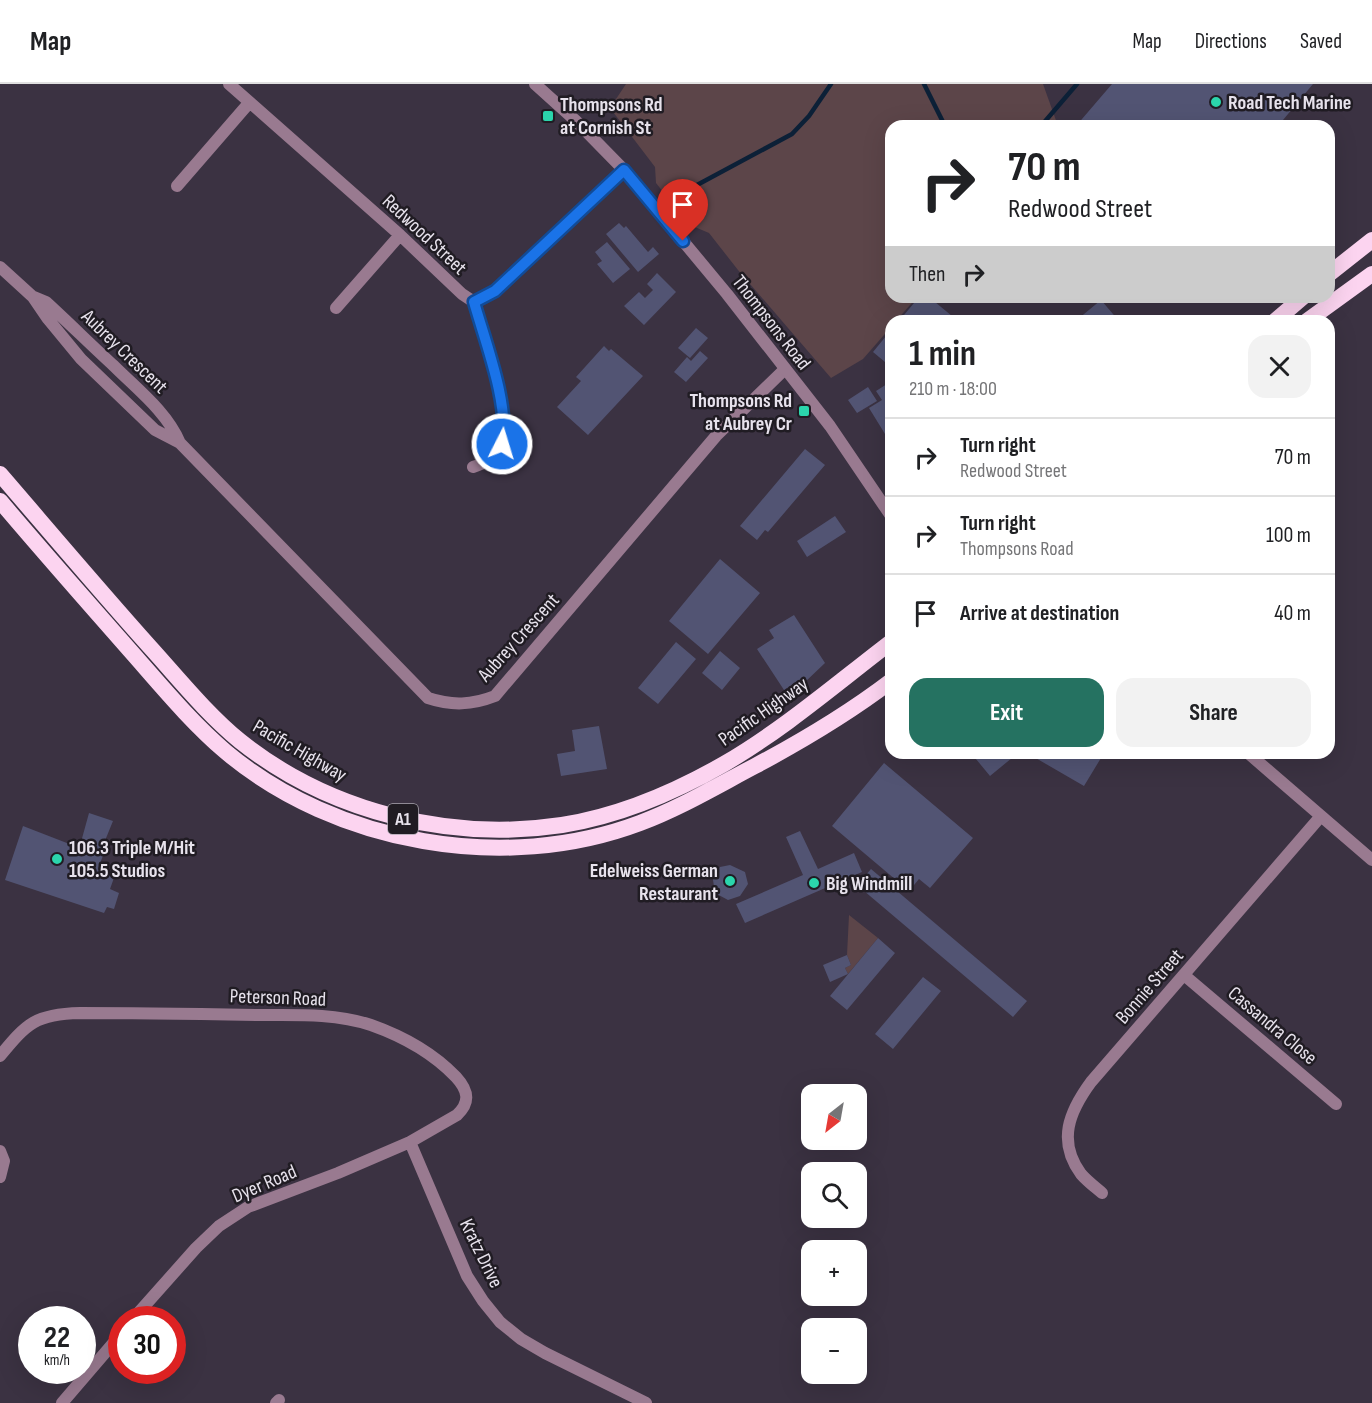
<!DOCTYPE html>
<meta charset="utf-8">
<style>
:root{--surface:#fff;--page:#f2f2f2;--text:#202124;--muted:#757577;--line:#e0e0e0;--accent:#257261}
body{margin:0;font-family:"Sofia Sans Condensed",sans-serif;background:var(--page);color:var(--text);height:100vh;display:flex;flex-direction:column;font-size:22px;white-space:nowrap}
*{box-sizing:border-box;margin:0}
p{font-size:20px;color:var(--muted)}
.icon{flex:none;width:33px;height:33px;fill:none;stroke:currentColor;stroke-width:2;stroke-linecap:round;stroke-linejoin:round}
.map{position:relative;flex:1;overflow:hidden}
.sheet{position:absolute;left:885px;top:231px;width:450px;height:444px;display:flex;flex-direction:column;background:var(--surface);border-radius:18px;box-shadow:0 6px 24px #0002}
.sheet>*{flex:none}
.top-card{position:absolute;left:885px;top:36px;width:450px;height:183px;border-radius:18px;box-shadow:0 6px 24px #0002;background:#fff;color:var(--text);overflow:hidden}
.needle{width:39px;rotate:211deg}
.controls{position:absolute;left:801px;top:1000px;display:grid;gap:12px}
.controls a{display:grid;place-items:center;width:66px;height:66px;border-radius:12px;background:var(--surface);box-shadow:0 6px 24px #0002;font-size:30px}
.speed{position:absolute;left:18px;top:1222px;display:flex;gap:12px;font-size:30px;font-weight:700;text-align:center}
.speed>*{display:grid;place-content:center;width:78px;height:78px;border-radius:50%;background:var(--surface);box-shadow:0 6px 24px #0002;line-height:1}
.speed small{font-size:15px;font-weight:400}
.speed .limit{border:9px solid #d22;background:#fff;color:#111}
.pin{position:absolute;display:grid;place-items:center;width:51px;height:51px;color:#fff;margin:-62px -26px;border-radius:50% 50% 50% 0;rotate:-45deg;box-shadow:0 0 6px #0007}
.pin .icon{rotate:45deg}
.me{position:absolute;width:66px;margin:-33px;rotate:5deg;stroke-linejoin:round;filter:drop-shadow(0 0 4px #0008)}
.turn{display:flex;align-items:center;gap:21px;height:126px;padding:0 24px;font-size:27px}
.turn .icon{width:78px;height:78px;stroke-width:2.5}
.turn b{display:block;font-size:42px;line-height:51px}
.then{display:flex;align-items:center;height:57px;padding:0 24px;background:#0003;gap:12px;font-size:22px}
.round{display:grid;place-items:center;flex:none;width:63px;height:63px;border-radius:18px;background:var(--page)}
.headline{display:flex;align-items:center;justify-content:space-between;height:102px;padding:0 24px}
h1{font-size:36px;font-weight:700;line-height:45px}
.button{display:flex;gap:12px;margin-top:auto;padding:12px 24px}
.button a{flex:1;height:69px;border-radius:18px;background:var(--accent);color:#fff;font-size:24px;font-weight:700;line-height:69px;text-align:center}
.button a+a{background:var(--page);color:var(--text)}
ul{padding:0;list-style:none}
li{display:flex;align-items:center;gap:18px;height:78px;padding:0 24px;border-top:2px solid var(--line)}
li div{flex:1}
li b{display:block;font-size:22px}
li em{font-style:normal}
header{display:flex;align-items:center;gap:36px;box-sizing:border-box;height:84px;padding:0 30px;background:var(--surface);border-bottom:2px solid var(--line)}
header strong{font-size:28px}
nav{display:flex;gap:33px;margin-inline-start:auto;font-size:21px}
.map>svg:first-child{display:block}
.green{fill:#5c4549}
.lines{fill:none;stroke-linecap:round;stroke-linejoin:round}
.stream{stroke:#0c2037;stroke-width:4.5}
.building{fill:#525473}
.minor{stroke:#997a90;stroke-width:12}
.tertiary{stroke:#997a90;stroke-width:12}
.trunk{stroke:#fcd4f0;stroke-width:16}
.route-casing{stroke:#114b97;stroke-width:15}
.route{stroke:#1a73e8;stroke-width:10}
.poi-dot{fill:#2bd5ac;stroke:#201c23;stroke-width:2}
.labels{text-anchor:middle;stroke-width:5;stroke-linejoin:round;paint-order:stroke}
.shield{fill:#201c23;stroke:#aba7b0;stroke-width:1.5}
.shield-label{font-size:18px;font-weight:bold;fill:#e7e2ec}
.poi-label{font-size:20px;font-weight:bold;fill:#e7e2ec;stroke:#201c23;text-anchor:start}
.street-label{font-size:20px;fill:#e7e2ec;stroke:#201c23}
</style>
<header>
<strong>Map</strong>
<nav><a>Map</a><a>Directions</a><a>Saved</a></nav>
</header>
<div class="map">
<svg width="1372" height="1319" viewBox="0 0 1372 1319">
<rect width="100%" height="100%" fill="#3b3242"/>
<path class="green" d="M626,0h417l15,42h-167v171h26l-21,24h-5v6l-28,32 -32,19 -93,-108 -29,-37 -19,-8 -15,-18 -19,-24 -1,-16 -45,-59z
M849,831l29,23 -30,36 -3,-6 6,-3 -4,-10z"/>
<g class="lines">
<path class="stream" d="M924,0l21,42
M1041,42l36,-42
M697,101l95,-51 17,-18 22,-32"/>
</g>
<path class="building" d="M1112,0h201l-35,42h-202z
M619,139l5,5 2,-2 22,26 5,-5 6,7 -21,18 -32,-38z
M607,158l23,27 -17,14 -16,-19 5,-3 -7,-9z
M657,189l19,19 -32,33 -20,-19 15,-14 6,6 8,-8 -6,-6z
M919,213h10l29,24h-59z
M1101,216l18,21h-39l-2,-2z
M696,244l12,10 -18,20 -12,-10z
M891,246v37l-18,-15z
M604,262l5,5 2,-2 32,27 -55,59 -31,-28 24,-26 -5,-4z
M700,267l8,7 -22,24 -12,-10 13,-15 4,4z
M887,300l4,6v40l-6,4 -16,-26 13,-8 -6,-9z
M868,303l9,14 -20,12 -9,-13z
M805,365l20,16 -57,67 -3,-2 -8,10 -17,-14z
M835,432l11,16 -39,25 -10,-16z
M720,475l40,34 -52,61 -39,-33z
M794,531l31,48 -21,20 -3,-4 -17,11 -27,-41 17,-11 -5,-8z
M676,558l20,17 -38,45 -20,-16z
M720,567l20,17 -18,22 -20,-17z
M599,642l8,43 -46,7 -4,-22 18,-3 -3,-21z
M971,669h47l-28,23z
M1027,669h77l-20,33z
M884,679l89,75 -43,50 -11,-9 -10,12 -77,-65z
M89,729l24,8 -11,27 3,2 -7,19 17,6 -5,14 9,4 -5,16 -7,-2 -3,6 -99,-33 18,-54 49,19 1,-5 8,2z
M800,747l18,38 36,-16 8,19 -117,51 -9,-19 67,-29 -17,-38z
M730,781l15,7 3,12 -8,12 -12,4 -13,-7 -2,-13 7,-13z
M871,785l156,132 -14,16 -156,-132z
M878,854l17,15 -48,57 -17,-14z
M847,871l4,10 -6,3 3,6 -18,8 -7,-17z
M923,893l18,14 -48,58 -18,-15z"/>
<g class="lines">
<path class="minor" d="M229,0l171,151 62,59 12,8
M177,102l72,-83
M0,183l33,30 15,22 33,40 74,71 25,13 248,255c24,8 44,7 67,-2l221,-260 68,-66
M34,213l12,5c23,21 45,43 68,64 23,23 53,46 66,77
M474,218l21,-11 129,-121
M336,224l64,-73
M473,383c12,-4 22,-9 28,-22 13,-28 -18,-111 -27,-143
M1248,669l124,107
M1184,891l152,129
M0,972c27,-33 36,-42 80,-43 59,0 118,1 177,2 38,0 78,-2 114,10 31,11 62,28 85,52 12,13 15,25 1,38l-47,27 -72,31 -90,34 -29,19 -23,22 -64,72
M410,1058l57,134 16,25 17,21 21,17 24,14 101,50
M0,1067l4,10 -4,16
M1102,1109c-7,-6 -15,-12 -21,-19 -24,-33 -12,-62 10,-92l230,-266
M62,1319l60,-70
M276,1319l3,-3"/>
<path class="tertiary" d="M535,0l41,37 48,49 103,124 103,132 61,90"/>
<path class="trunk" d="M1329,190l43,-34
M1275,237l28,-24
M1307,237l65,-47
M0,390c50,58 99,116 150,173 29,32 56,66 90,94 89,71 210,101 322,84 57,-9 113,-33 162,-61 60,-35 112,-80 167,-122
M0,417c44,52 89,103 134,154 29,33 58,68 92,97 110,92 279,122 414,71 40,-15 77,-37 115,-57 47,-25 94,-53 136,-85"/>
</g>
<g class="lines">
<defs>
<path id="route" d="M502,360c8,-38 -17,-103 -28,-142l21,-11 129,-121 59,71"/>
</defs>
<use href="#route" class="route-casing"/>
<use href="#route" class="route"/>
</g>
<g class="poi-dot">
<circle cx="1216" cy="18" r="6"/>
<rect x="542" y="26" width="12" height="12" rx="3"/>
<rect x="798" y="321" width="12" height="12" rx="3"/>
<circle cx="57" cy="775" r="6"/>
<circle cx="730" cy="797" r="6"/>
<circle cx="814" cy="799" r="6"/>
</g>
<g class="labels">
<rect class="shield" x="388" y="720" width="30" height="30" rx="4.5"/>
<g class="shield-label">
<text x="403" y="741">A1</text>
</g>
<g class="poi-label">
<text x="1228" y="25">Road Tech Marine</text>
<text x="560" y="27">Thompsons Rd<tspan x="560" dy="23">at Cornish St</tspan></text>
<text x="792" y="323" text-anchor="end">Thompsons Rd<tspan x="792" dy="23">at Aubrey Cr</tspan></text>
<text x="69" y="770">106.3 Triple M/Hit<tspan x="69" dy="23">105.5 Studios</tspan></text>
<text x="718" y="793" text-anchor="end">Edelweiss German<tspan x="718" dy="23">Restaurant</tspan></text>
<text x="826" y="806">Big Windmill</text>
</g>
<g class="street-label">
<text transform="translate(425 150) rotate(43)" y="7">Redwood Street</text>
<text transform="translate(772 238) rotate(52)" y="7">Thompsons Road</text>
<text transform="translate(125 267) rotate(44)" y="7">Aubrey Crescent</text>
<text transform="translate(518 553) rotate(-48)" y="7">Aubrey Crescent</text>
<text transform="translate(763 627) rotate(-35)" y="7">Pacific Highway</text>
<text transform="translate(300 666) rotate(30)" y="7">Pacific Highway</text>
<text transform="translate(1149 902) rotate(-49)" y="7">Bonnie Street</text>
<text transform="translate(278 913) rotate(2)" y="7">Peterson Road</text>
<text transform="translate(1273 941) rotate(40)" y="7">Cassandra Close</text>
<text transform="translate(264 1099) rotate(-23)" y="7">Dyer Road</text>
<text transform="translate(482 1169) rotate(64)" y="7">Kratz Drive</text>
</g>
</g>
</svg>
<div class="controls">
<a><svg class="needle" viewBox="-14 -14 28 28"><path d="M0-13l5 13h-10z" fill="#e53935"/><path d="M0 13l5-13h-10z" fill="#757577"/></svg></a>
<a><svg class="icon" aria-label="search" viewBox="0 0 24 24"><circle cx="10" cy="10" r="6"/><path d="M15 15l6 6"/></svg></a>
<a>+</a>
<a>−</a>
</div>
<div class="speed"><div>22<small>km/h</small></div><div class="limit">30</div></div>
<div class="pin" style="left:683px;top:157px;background:#d93025"><svg class="icon" aria-label="arrive" viewBox="0 0 24 24"><path d="M6 21V4h12l-3 4 3 4H6"/></svg></div>
<svg class="me" style="left:502px;top:360px" viewBox="-20 -20 40 40"><circle r="17" fill="#1a73e8" stroke="#fff" stroke-width="3"/><path d="M0-11L8 9 0 5-8 9z" fill="#fff"/></svg>
<div class="top-card">
<div class="turn"><svg class="icon" aria-label="right" viewBox="0 0 24 24"><path d="M7 20v-9h11M14 6l5 5-5 5"/></svg><div><b>70 m</b>Redwood Street</div></div>
<div class="then">Then<svg class="icon" aria-label="right" viewBox="0 0 24 24"><path d="M7 20v-9h11M14 6l5 5-5 5"/></svg></div>
</div>
<section class="sheet">
<div class="headline"><div><h1>1 min</h1><p>210 m · 18:00</p></div><a class="round"><svg class="icon" aria-label="close" viewBox="0 0 24 24"><path d="M6 6l12 12M18 6L6 18"/></svg></a></div>
<ul>
<li><svg class="icon" aria-label="right" viewBox="0 0 24 24"><path d="M7 20v-9h11M14 6l5 5-5 5"/></svg><div><b>Turn right</b><p>Redwood Street</p></div><em>70 m</em></li>
<li><svg class="icon" aria-label="right" viewBox="0 0 24 24"><path d="M7 20v-9h11M14 6l5 5-5 5"/></svg><div><b>Turn right</b><p>Thompsons Road</p></div><em>100 m</em></li>
<li><svg class="icon" aria-label="arrive" viewBox="0 0 24 24"><path d="M6 21V4h12l-3 4 3 4H6"/></svg><div><b>Arrive at destination</b></div><em>40 m</em></li>
</ul>
<div class="button"><a>Exit</a><a>Share</a></div>
</section>
</div>
